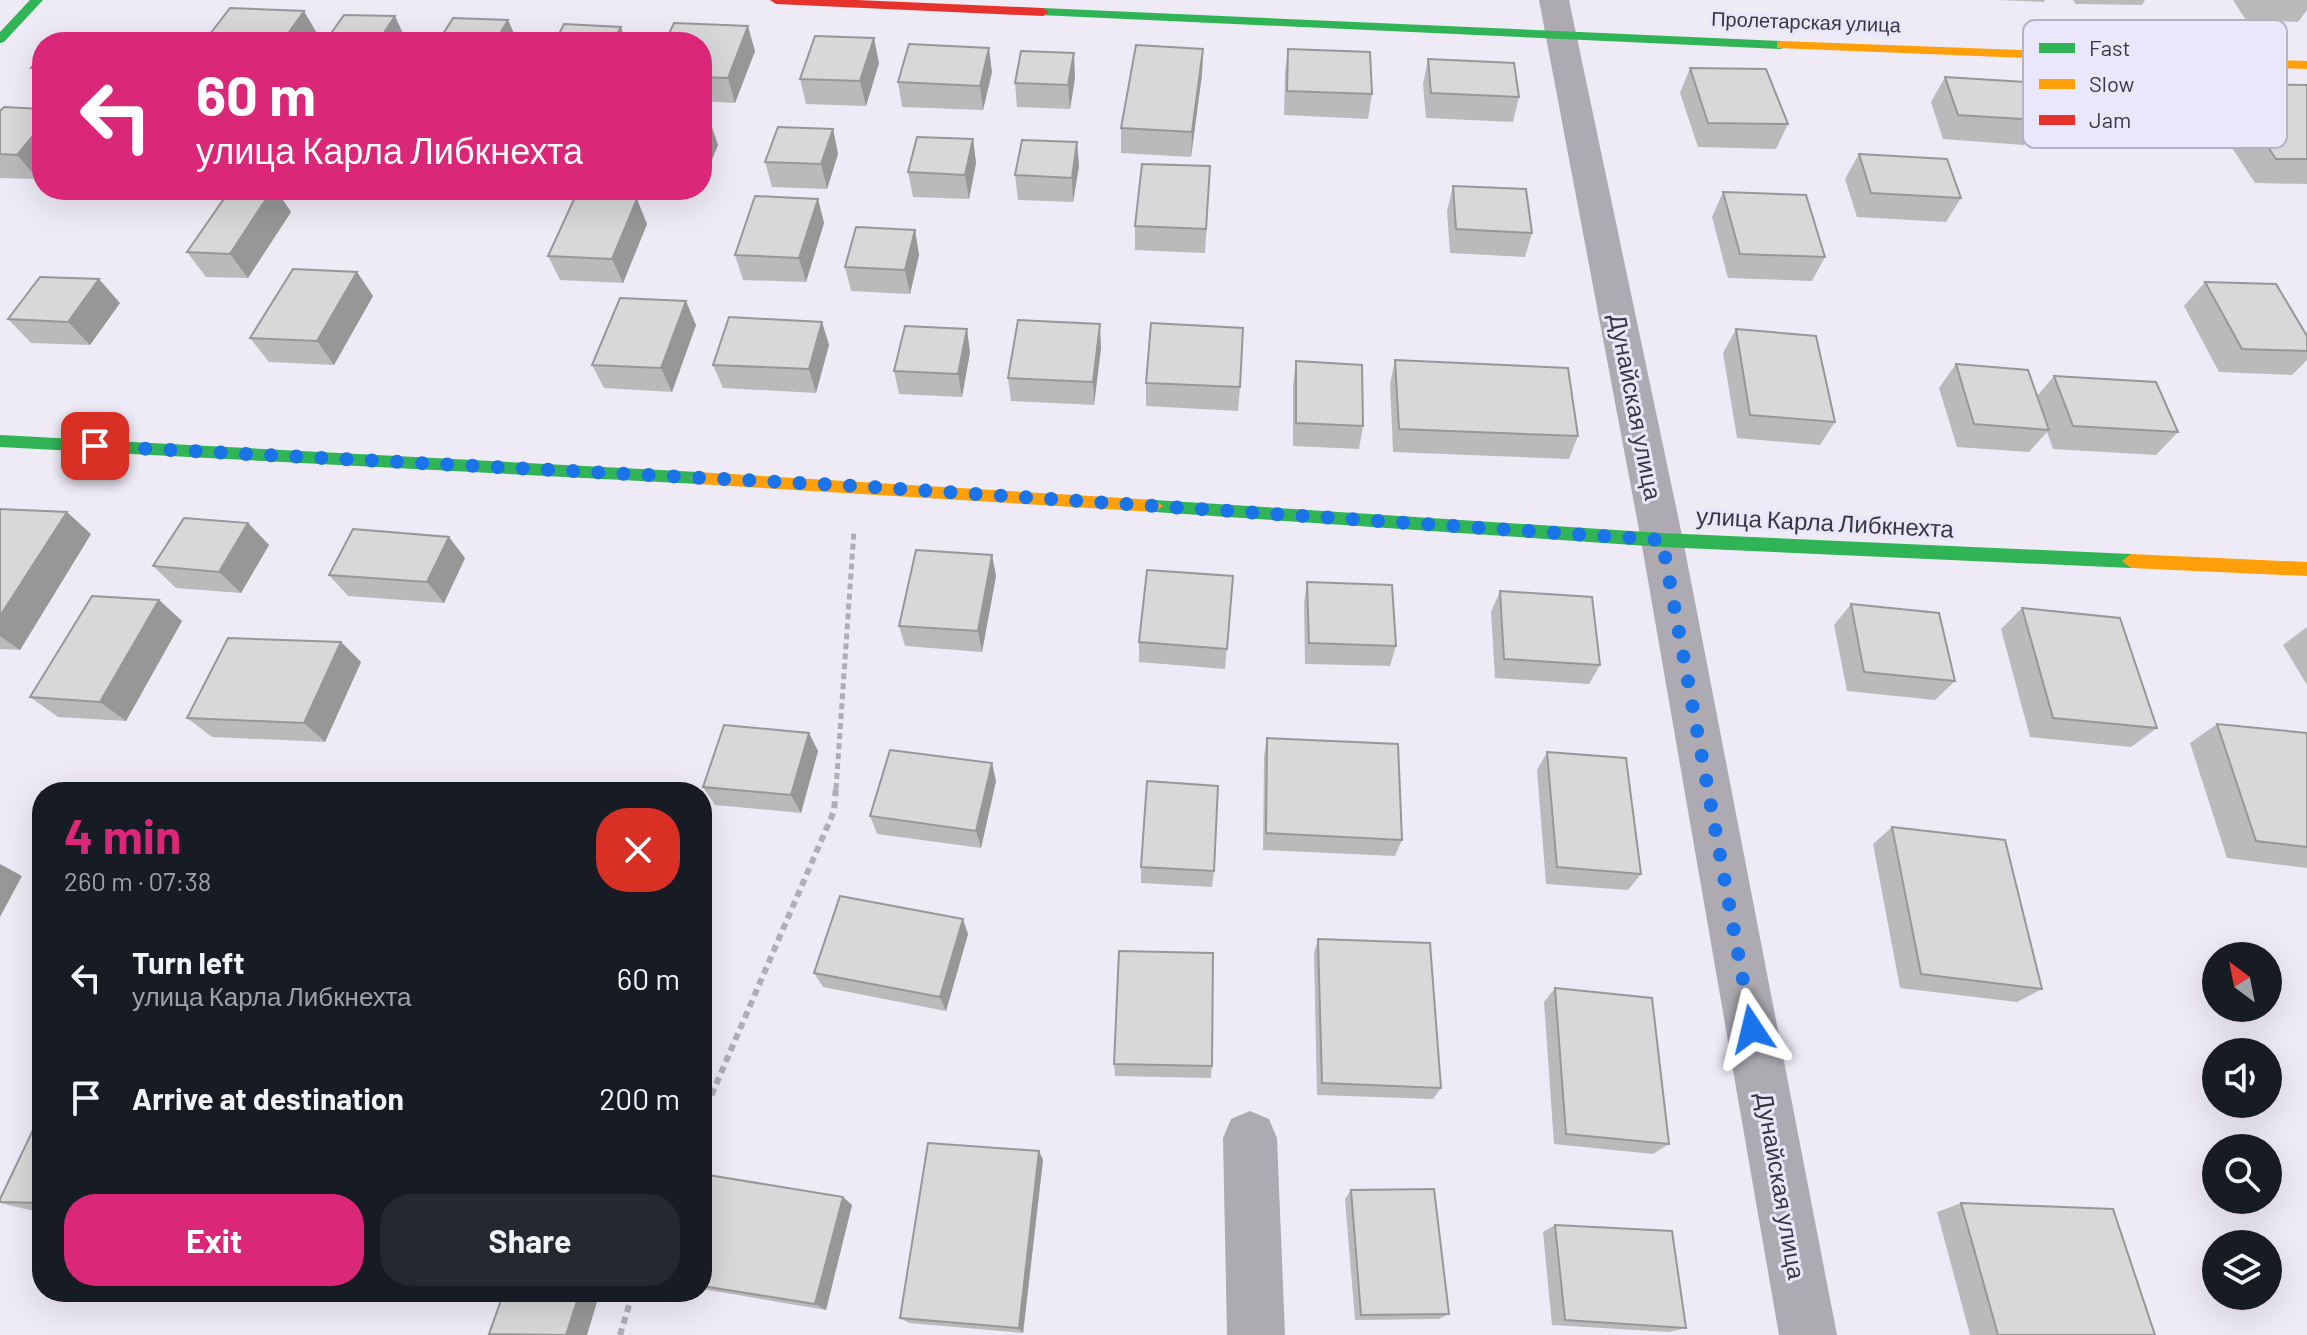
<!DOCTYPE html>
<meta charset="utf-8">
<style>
:root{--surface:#171b24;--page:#242831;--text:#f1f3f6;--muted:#9ea1a6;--accent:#db2777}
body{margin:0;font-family:Barlow,sans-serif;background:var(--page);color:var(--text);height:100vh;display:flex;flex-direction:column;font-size:30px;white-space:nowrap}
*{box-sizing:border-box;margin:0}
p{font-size:26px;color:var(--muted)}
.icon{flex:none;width:44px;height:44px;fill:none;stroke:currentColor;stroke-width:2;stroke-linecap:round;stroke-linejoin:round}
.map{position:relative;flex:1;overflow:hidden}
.sheet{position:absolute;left:32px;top:782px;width:680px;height:520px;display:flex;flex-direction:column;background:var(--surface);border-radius:32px;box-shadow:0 8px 32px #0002}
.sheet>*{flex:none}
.guide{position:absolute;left:32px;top:32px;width:680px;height:168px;border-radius:32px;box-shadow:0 8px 32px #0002;background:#db2777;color:#fff;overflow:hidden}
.needle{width:52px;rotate:328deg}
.buttons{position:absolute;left:2202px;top:942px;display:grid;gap:16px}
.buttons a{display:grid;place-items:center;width:80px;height:80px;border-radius:50%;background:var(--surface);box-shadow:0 8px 32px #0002;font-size:40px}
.pin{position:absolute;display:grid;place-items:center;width:68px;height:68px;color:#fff;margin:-34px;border-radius:16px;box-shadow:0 4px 12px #0006}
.me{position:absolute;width:88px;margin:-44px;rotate:350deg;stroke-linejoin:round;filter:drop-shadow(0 0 6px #0008)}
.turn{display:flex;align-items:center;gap:28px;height:168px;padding:0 32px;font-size:36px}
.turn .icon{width:104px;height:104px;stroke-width:2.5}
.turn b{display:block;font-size:56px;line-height:68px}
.round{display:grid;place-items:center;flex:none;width:84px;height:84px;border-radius:32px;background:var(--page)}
.headline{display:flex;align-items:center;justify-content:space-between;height:136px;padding:0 32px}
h1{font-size:48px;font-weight:700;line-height:60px;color:var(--accent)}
.button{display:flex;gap:16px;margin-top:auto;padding:16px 32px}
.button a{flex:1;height:92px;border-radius:32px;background:var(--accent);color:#fff;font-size:32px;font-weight:700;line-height:92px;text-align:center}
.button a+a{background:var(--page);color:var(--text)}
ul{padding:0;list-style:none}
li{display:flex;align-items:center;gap:24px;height:120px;padding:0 32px}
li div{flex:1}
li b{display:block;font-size:30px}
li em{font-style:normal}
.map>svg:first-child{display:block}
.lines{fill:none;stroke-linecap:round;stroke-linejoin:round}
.path-far1{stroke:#afaeb6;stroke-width:5;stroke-dasharray:6 4;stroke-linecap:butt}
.path{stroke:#afaeb6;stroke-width:6;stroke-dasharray:7 5;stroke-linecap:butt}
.street{fill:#adaab2;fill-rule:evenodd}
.fast{fill:#30b455;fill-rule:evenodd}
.slow{fill:#ff9f0a;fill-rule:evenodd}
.jam{fill:#e5322d;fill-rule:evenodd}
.wall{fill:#bbbabb}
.shaded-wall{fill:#989798}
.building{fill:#d9d8d9;stroke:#989798;stroke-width:2}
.route{stroke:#1a73e8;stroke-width:14;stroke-dasharray:0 25.2}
.labels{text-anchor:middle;stroke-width:6;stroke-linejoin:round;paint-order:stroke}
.far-street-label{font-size:20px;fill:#393740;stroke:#eae6fc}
.street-label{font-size:24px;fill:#393740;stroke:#eae6fc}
.key{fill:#eae6fc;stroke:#b5b2c4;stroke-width:2}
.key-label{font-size:22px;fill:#393740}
</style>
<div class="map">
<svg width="2307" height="1335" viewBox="0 0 2307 1335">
<rect width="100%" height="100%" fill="#eeebf7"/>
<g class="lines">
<path class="path-far1" d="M836,789l18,-259"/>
<path class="path" d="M702,1117l132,-306 2,-24
M620,1335l13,-43"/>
<path class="street" d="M1539,0h30l114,540 154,795h-58l-138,-795z
M1250,1111l19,8 8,19 8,197h-58l-4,-197 8,-19z"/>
<path class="fast" d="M30,0h13l-39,42 -4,1v-11z
M1043,8l738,33 6,4 -6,4 -742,-34 -2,-3z
M0,435l698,37 8,6 -8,6 -698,-37z
M1155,500l507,33 469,21 9,7 -9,7 -469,-21 -507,-35 -8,-6z"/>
<path class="slow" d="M1781,41l526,20v8l-530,-21v-6z
M698,472l457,28 8,6 -8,6 -457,-28 -8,-6z
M2131,554l176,8v14l-176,-8 -9,-7z"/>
<path class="jam" d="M770,0h87l186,8 6,4 -6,4 -267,-12z"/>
</g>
<path class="wall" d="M1998,0h47l-1,2z
M2073,0h72l-3,5 -66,-1z
M2233,0h74v10l-9,12 -52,-2z
M702,42l53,9 -20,52 -33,-2z
M1203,49l-1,25 -11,83 -70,-4v-25z
M1288,49l84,45 -4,25 -84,-4 1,-42z
M42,56v26l-11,-14z
M1428,59l91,38 -6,25 -87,-4 -3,-34z
M879,63l-13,43 -60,-2 -6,-25z
M1690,68l98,56 -12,25 -78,-2 -18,-54z
M992,72l-9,38 -81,-3 -4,-25z
M1945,77l95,43 -16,25 -81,-6 -12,-37z
M2068,77l67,22 13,-19 64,22 13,-18 82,1v99l-52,-1 -36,-55 -13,18h-49l-15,-23 -14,19 -53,-1 -23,-39z
M1075,78l-5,31 -53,-2 -2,-24z
M42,109v65l-4,5 -38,-1v-67z
M833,129l5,25 -11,35 -55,-2 -7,-25z
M973,139l3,24 -7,36 -56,-2 -5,-25z
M1077,142l2,24 -6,36 -55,-2 -3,-25z
M1859,154l102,44 -15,24 -89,-5 -12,-38z
M1453,186l79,47 -7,24 -75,-4 -3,-42z
M230,190h46l15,22 -43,66 -42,-1 -19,-25z
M1209,191l-4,62 -70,-3v-24z
M1723,192l102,65 -13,24 -84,-3 -16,-61z
M818,199l6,24 -18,59 -63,-2 -8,-25z
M647,224l-24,59 -63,-3 -12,-24z
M915,230l4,25 -9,39 -59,-3 -6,-24z
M357,272l16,24 -39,69 -65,-3 -19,-24z
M2205,282l102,54v24l-15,15 -73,-3 -35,-66z
M120,303l-30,42 -59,-2 -23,-24z
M822,322l7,23 -13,48 -93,-5 -10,-23z
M696,325l-24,67 -68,-4 -12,-23z
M1736,329l99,93 -15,23 -83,-7 -14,-85z
M1101,348l-7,57 -83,-4 -3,-23z
M970,352l-8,45 -63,-3 -5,-23z
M1395,360l183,76 -9,23 -176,-7 -3,-68z
M1296,361l67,65 -4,23 -66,-3v-61z
M1956,364l81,32 17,-20 124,56 -22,23 -103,-6 -6,-17 -18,20 -72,-5 -18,-59z
M1146,383l94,4 -2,24 -92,-5z
M0,509l91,25 -71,116 -20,-1z
M248,523l21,22 -28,48 -65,-5 -23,-22z
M992,555l4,21 -14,76 -77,-6 -6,-20z
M465,558l-21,45 -96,-7 -19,-21z
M1233,576l-8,93 -86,-7v-20z
M1307,582l89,64 -6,20 -85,-2 -1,-61z
M1500,591l100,74 -11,19 -94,-6 -4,-66z
M159,600l23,21 -56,100 -68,-4 -28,-20z
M1851,604l104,77 -20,19 -88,-9 -13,-66z
M2022,608l135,120 -26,19 -101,-10 -29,-108z
M2307,627v58l-24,-40z
M341,642l20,20 -36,80 -113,-5 -25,-19z
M2217,724l90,9v135l-80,-10 -37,-115z
M1267,738l135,102 -7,16 -132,-6 1,-94z
M818,751l-17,62 -86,-8 -12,-18z
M1547,752l94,122 -13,16 -82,-6 -9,-114z
M996,781l-15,67 -104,-14 -7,-18z
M1892,827l150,162 -25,13 -117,-14 -27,-144z
M1141,867l73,4 -2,16 -71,-4z
M968,934l-22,77 -123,-24 -9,-14z
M1318,939l123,149 -8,11 -116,-4 -3,-142z
M1555,988l114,156 -16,10 -99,-10 -10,-142z
M1114,1064l98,2 -1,12 -96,-2z
M42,1111v100h-8l-34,-8z
M1039,1151l4,9 -20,173 -114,-10 -9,-5z
M702,1174l141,23 9,8 -26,105 -124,-21z
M1351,1190l98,124 -10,5 -84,1 -10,-121z
M1961,1203l194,132h-185l-33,-123z
M1555,1225l131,103 -17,4 -117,-7 -9,-93z"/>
<path class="shaded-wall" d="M304,11l14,24 -4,7h-32z
M395,16l12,26h-29z
M508,20l10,22h-23z
M748,26l7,25 -20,52 -7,-25z
M621,27l5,15h-13z
M874,38l5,25 -13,43 -6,-25z
M989,48l3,24 -9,38 -3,-24z
M1203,49l-1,25 -11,83 1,-25z
M1074,53l1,25 -5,31 -2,-24z
M710,121l8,24 -14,35 -2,-6v-34z
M42,125v49l-4,5 -21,-24z
M833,129l5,25 -11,35 -6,-25z
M973,139l3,24 -7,36 -4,-24z
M1077,142l2,24 -6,36 -1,-24z
M272,190h4l15,22 -43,66 -18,-24z
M637,199l10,25 -24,59 -11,-24z
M818,199l6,24 -18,59 -7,-24z
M915,230l4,25 -9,39 -5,-24z
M357,272l16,24 -39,69 -17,-24z
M99,279l21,24 -30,42 -22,-23z
M686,301l10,24 -24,67 -11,-24z
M822,322l7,23 -13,48 -7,-24z
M1100,324l1,24 -7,57 -1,-23z
M967,329l3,23 -8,45 -4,-23z
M67,512l24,22 -71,116 -20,-14v-20z
M248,523l21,22 -28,48 -22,-21z
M449,537l16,21 -21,45 -17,-21z
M992,555l4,21 -14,76 -4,-21z
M159,600l23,21 -56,100 -26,-19z
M341,642l20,20 -36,80 -21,-19z
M809,733l9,18 -17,62 -10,-18z
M992,763l4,18 -15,67 -5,-17z
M0,864l22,12 -22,41z
M963,919l5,15 -22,77 -6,-14z
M1039,1151l4,9 -20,173 -4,-5z
M843,1197l9,8 -26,105 -11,-6z
M580,1292h20l-13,43h-21z"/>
<path class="building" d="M230,8l74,3 -22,31h-78z
M344,15l51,1 -17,26h-53z
M453,18l55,2 -13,22h-57z
M674,23l74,3 -20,52 -26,-1v-35h-37z
M564,24l57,3 -8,15h-58z
M815,36l59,2 -14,43 -60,-2z
M56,39l57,3h-59z
M909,44l80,4 -9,38 -82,-4z
M1136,45l67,4 -11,83 -71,-4z
M1288,49l82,3 2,42 -85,-3z
M1021,51l53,2 -6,32 -53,-2z
M42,56v13l-11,-1z
M1428,59l86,4 5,34 -88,-4z
M1690,68l76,1 22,55 -80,-1z
M1945,77l80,5 15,38 -82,-5z
M2225,84l82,1v74h-31z
M4,107l38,2v16l-25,30 -17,-1v-43z
M702,120l8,1 -8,19z
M778,127l55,2 -12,35 -56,-2z
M917,137l56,2 -8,36 -57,-3z
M1022,140l55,2 -5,36 -57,-3z
M1859,154l88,5 14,39 -90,-5z
M1142,164l68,2 -4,63 -71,-3z
M1453,186l73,3 6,44 -76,-4z
M230,190h42l-42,64 -43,-2z
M1723,192l83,3 19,62 -85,-3z
M755,196l63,3 -19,59 -64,-3z
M575,197l62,2 -25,60 -64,-3z
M856,227l59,3 -10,40 -60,-3z
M293,269l64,3 -40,69 -67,-3z
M40,277l59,2 -31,43 -60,-3z
M2205,282l71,2 31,52v15l-65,-2z
M620,298l66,3 -25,67 -69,-3z
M729,317l93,5 -13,47 -96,-4z
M1018,320l82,4 -7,58 -85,-4z
M1151,323l92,5 -3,59 -94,-4z
M905,326l62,3 -9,45 -64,-3z
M1736,329l80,7 19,86 -85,-7z
M1395,360l173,8 10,68 -179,-7z
M1296,361l66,4 1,61 -67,-3z
M1956,364l72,6 21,60 -75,-6z
M2054,376l102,6 22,50 -105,-6z
M0,509l67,3 -67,104z
M184,518l64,5 -29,49 -66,-6z
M353,529l96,8 -22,45 -98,-7z
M916,550l76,5 -14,76 -79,-5z
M1147,570l86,6 -6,73 -88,-7z
M1307,582l85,3 4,61 -87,-3z
M1500,591l92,6 8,68 -96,-6z
M92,596l67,4 -59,102 -70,-5z
M1851,604l88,9 16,68 -91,-9z
M2022,608l98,10 37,110 -104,-10z
M228,638l113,4 -37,81 -117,-5z
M2217,724l90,9v114l-51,-6z
M724,725l85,8 -18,62 -88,-8z
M1267,738l131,6 4,96 -136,-7z
M890,750l102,13 -16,68 -106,-15z
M1547,752l79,6 15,116 -84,-7z
M1147,781l71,5 -4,85 -73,-4z
M1892,827l113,13 37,149 -121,-15z
M840,896l123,23 -23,78 -126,-24z
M1318,939l112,4 11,145 -119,-5z
M1119,951l94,2 -1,113 -98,-2z
M1555,988l97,10 17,146 -103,-10z
M42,1111v92l-42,-1v-3z
M928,1143l111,8 -20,177 -119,-10z
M702,1174l141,23 -28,107 -113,-18z
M1434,1189l15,125 -88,1 -10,-125z
M1961,1203l152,6 42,126h-157z
M1555,1225l117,6 14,97 -121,-8z
M504,1292h76l-14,43 -77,-1z"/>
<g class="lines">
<path class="route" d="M95,446l762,40 805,54 90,489"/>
</g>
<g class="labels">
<g class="far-street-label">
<text transform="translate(1806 22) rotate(2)" y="7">Пролетарская улица</text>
</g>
<g class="street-label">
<text transform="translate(1635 407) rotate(79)" y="8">Дунайская улица</text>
<text transform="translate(1825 523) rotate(3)" y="8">улица Карла Либкнехта</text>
<text transform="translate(1780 1186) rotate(80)" y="8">Дунайская улица</text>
</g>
</g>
<rect x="2023" y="20" width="264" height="128" rx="12" class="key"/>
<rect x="2039" y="43" width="36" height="10" fill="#30b455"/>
<rect x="2039" y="79" width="36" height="10" fill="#ff9f0a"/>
<rect x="2039" y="115" width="36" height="10" fill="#e5322d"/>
<g class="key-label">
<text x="2089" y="56">Fast</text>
<text x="2089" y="92">Slow</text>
<text x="2089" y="128">Jam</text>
</g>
</svg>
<div class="buttons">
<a><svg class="needle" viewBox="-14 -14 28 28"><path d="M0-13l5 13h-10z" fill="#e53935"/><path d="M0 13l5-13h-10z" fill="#9ea1a6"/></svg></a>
<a><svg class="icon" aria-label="sound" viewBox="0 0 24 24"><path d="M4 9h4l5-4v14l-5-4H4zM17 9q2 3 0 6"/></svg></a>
<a><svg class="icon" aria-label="search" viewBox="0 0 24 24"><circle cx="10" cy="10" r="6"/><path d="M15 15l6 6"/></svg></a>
<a><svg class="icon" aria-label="layers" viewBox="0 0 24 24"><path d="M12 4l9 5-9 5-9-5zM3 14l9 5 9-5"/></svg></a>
</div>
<div class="pin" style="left:95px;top:446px;background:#d93025"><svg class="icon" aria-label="arrive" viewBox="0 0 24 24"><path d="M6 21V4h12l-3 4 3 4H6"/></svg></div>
<svg class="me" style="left:1752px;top:1029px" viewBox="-20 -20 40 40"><path d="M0-17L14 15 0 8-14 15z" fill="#1a73e8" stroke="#fff" stroke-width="4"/></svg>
<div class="guide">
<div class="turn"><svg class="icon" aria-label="left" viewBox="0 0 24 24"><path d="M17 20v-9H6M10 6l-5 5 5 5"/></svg><div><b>60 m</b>улица Карла Либкнехта</div></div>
</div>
<section class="sheet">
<div class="headline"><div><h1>4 min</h1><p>260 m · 07:38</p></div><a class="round" style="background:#d93025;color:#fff"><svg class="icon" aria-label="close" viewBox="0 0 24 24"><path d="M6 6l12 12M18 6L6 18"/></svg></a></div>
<ul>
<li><svg class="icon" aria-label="left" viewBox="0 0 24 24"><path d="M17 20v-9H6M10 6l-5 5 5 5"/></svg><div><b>Turn left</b><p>улица Карла Либкнехта</p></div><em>60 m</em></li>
<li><svg class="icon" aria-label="arrive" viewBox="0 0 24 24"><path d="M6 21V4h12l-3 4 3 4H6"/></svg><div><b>Arrive at destination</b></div><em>200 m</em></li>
</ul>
<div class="button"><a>Exit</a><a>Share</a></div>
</section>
</div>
